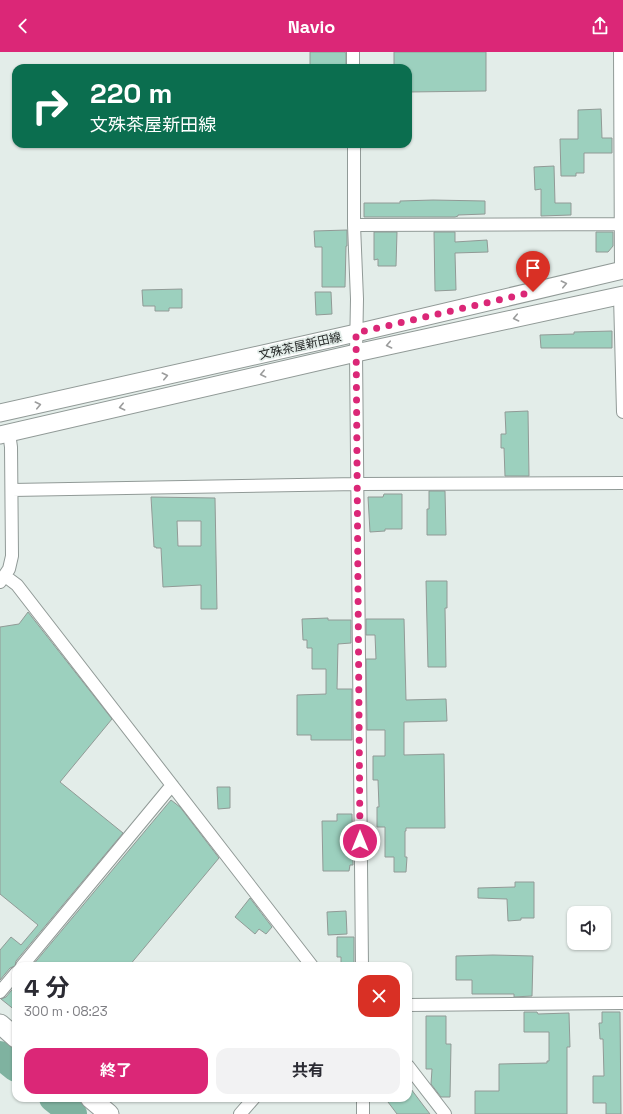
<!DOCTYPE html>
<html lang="ja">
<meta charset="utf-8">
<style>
:root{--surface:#fff;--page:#f2f2f3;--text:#2b2b33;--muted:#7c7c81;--accent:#db2777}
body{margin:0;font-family:"Space Grotesk","Noto Sans JP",sans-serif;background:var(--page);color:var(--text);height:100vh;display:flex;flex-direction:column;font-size:15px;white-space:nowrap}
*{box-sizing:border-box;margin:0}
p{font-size:13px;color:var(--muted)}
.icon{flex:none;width:22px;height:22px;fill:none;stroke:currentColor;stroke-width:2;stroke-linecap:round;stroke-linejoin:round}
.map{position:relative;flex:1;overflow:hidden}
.sheet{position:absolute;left:12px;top:910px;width:400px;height:140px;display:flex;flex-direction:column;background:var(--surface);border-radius:12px;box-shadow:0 1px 3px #0004}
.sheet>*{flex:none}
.guide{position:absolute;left:12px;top:12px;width:400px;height:84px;border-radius:12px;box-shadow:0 1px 3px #0004;background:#0b6e4f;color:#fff;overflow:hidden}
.controls{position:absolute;left:567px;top:854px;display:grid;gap:8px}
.controls a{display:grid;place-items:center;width:44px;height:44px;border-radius:8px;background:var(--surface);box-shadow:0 1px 3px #0004;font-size:20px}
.pin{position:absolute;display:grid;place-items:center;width:34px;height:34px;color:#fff;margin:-41px -17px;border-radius:50% 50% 50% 0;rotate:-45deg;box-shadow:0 0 4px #0007}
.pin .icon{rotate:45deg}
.me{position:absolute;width:44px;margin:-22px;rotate:0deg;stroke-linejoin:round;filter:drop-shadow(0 0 3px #0008)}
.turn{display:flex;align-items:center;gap:14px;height:84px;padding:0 12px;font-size:18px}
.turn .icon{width:52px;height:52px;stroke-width:2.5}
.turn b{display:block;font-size:28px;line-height:34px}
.round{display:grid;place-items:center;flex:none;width:42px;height:42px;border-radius:12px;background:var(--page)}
.overview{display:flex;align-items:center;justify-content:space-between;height:68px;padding:0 12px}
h1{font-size:24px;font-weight:700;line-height:30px}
.primary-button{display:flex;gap:8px;margin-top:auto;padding:8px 12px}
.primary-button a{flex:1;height:46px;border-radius:12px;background:var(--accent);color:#fff;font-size:16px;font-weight:700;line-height:46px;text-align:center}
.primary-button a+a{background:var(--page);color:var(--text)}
header{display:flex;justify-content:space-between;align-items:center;height:52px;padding:0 12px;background:var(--accent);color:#fff;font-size:18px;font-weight:700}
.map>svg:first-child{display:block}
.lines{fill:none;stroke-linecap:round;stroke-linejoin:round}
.river{stroke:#7fb2a0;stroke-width:28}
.building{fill:#9cd0be;stroke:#919a96;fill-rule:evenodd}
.minor-casing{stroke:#919a97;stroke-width:14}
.secondary-casing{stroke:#919a97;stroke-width:19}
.primary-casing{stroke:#919a97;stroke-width:21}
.minor{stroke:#fff;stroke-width:12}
.secondary{stroke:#fff;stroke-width:17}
.primary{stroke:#fff;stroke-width:19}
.oneway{stroke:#9b9c9c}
.route{stroke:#db2777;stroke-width:7;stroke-dasharray:0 12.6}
.labels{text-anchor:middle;stroke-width:3.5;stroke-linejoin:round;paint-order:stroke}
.street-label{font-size:12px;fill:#212423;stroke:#e3ede9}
</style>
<header><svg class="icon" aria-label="back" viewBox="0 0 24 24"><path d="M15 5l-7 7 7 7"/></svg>Navio<svg class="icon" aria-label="share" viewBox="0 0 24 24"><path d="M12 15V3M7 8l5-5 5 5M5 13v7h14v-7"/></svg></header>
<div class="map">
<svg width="623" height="1062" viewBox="0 0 623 1062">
<rect width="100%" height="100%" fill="#e3ede9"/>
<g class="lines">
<path class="river" d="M0,1003l16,13
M53,1046l20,16"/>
</g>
<path class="building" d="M310,0h34l2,1v15h-36z
M394,0h92v39l-78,1v-24h-14z
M601,57l1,29h10v15h-28v20h-8v3h-15l-1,-37h18v-29z
M554,114l1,37h16v12l-30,1v-27l-6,1 -1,-23z
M433,148l52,1v13l-27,1v1l-3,1h-91v-14h36v-2z
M347,178v16h-1l-1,41h-23v-40h-7l-1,-16z
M374,180h23l-1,34h-18v-7l-4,1z
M434,180h21v10l32,-2 1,12 -33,1 1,37 -21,1z
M596,180h17v14l-5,6h-12z
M182,237v19h-13v3h-14v-5h-12l-1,-16z
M315,240h16l1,22 -16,1z
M612,279v17h-71l-1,-13 34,-1v-2z
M528,359l1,65h-24l-1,-28h-3v-14h5l-1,-22z
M429,439h16l1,44h-19v-26h2z
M384,442h18v35h-17v2l-15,1 -2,-35h15z
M151,445l64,1 2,111h-16v-24l-38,2 -2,-39h-5v-1h-2zM177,469h24v25h-23z
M426,529h21v27h-2l1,59h-18z
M28,560l84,107 -52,63 63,51 -107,128 -1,5 -5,2 -10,12v-30l11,-13 10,8 17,-20 -38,-31v-267l19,-3z
M328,566v2h23v23l-13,1 -1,45h15v51h-41v-5h-14v-40l29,-1v-25h-14v-21h-5v-8h-4l-1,-21z
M366,567h38l2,81 40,-1 1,22 -43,1v33l40,-1 1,74h-39v3h-1v26h2l-1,15h-12v-15h-9v-30h-8v-20h2l-1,-27h-5v-24h12v-26h-18l-1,-71h10l-1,-24h-9z
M217,735h13v21l-12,1z
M171,748l9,7 39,51 -90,108h-97z
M337,762h15l1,51h-3l-1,6h-26l-1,-50h15z
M515,830h19v36h-13v2l-13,1 -1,-22 -29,-1v-10l37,-1z
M250,846l22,29 -6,7 -7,-5 -4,5 -20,-17z
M346,859l1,23 -19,1 -1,-23z
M337,885h17v29h-13v-9h-4z
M493,903l40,1 -1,40 -18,1v-3h-42v-14h-16v-24z
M16,933v26l-15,-12 5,-2z
M524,960h13l1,2 31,-1 1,34h-3v67h-92v-23h24v-27l48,-1v-2h2v-29h-25z
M602,960h18l1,102h-15v-11h-13v-27h11l-1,-37h-3l-1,-16h3z
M426,964h20v28h5l-1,53h-9l-10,-13 1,-15h-6z
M408,1033l15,20 7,9h-33l-12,-16h23z"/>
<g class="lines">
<defs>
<path id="minor" d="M353,0v16
M620,0l1,219
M354,92v81l3,74 -1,54 6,613
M354,173l267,-1
M620,244l3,116
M12,438l346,-6 265,-1
M5,524l12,9 295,381
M0,530l9,-13 3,-13 -1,-109 -2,-14
M22,914l150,-181
M0,940l16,-19
M408,953l215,-2
M408,1014l37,48
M363,1046v16
M240,1062l14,-16"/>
<path id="secondary" d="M0,361l356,-80 267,-63
M0,383l356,-82 267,-58"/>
<path id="primary" d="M0,972l16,14
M90,1046l19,16"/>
</defs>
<use href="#minor" class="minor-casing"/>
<use href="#secondary" class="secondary-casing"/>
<use href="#primary" class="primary-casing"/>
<use href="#minor" class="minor"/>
<use href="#secondary" class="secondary"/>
<use href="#primary" class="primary"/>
</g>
<defs><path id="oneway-chevron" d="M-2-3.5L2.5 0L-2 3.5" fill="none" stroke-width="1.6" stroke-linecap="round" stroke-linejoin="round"/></defs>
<g class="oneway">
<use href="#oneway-chevron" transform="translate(564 232) rotate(-13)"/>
<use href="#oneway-chevron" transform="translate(516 266) rotate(168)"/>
<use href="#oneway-chevron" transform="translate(389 293) rotate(168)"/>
<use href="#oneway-chevron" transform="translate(263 322) rotate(167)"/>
<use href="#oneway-chevron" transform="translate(165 324) rotate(-13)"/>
<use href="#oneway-chevron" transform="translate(38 353) rotate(-13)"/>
<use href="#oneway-chevron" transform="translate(122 355) rotate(167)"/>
</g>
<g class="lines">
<path class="route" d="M360,789l-4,-508 177,-41"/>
</g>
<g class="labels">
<g class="street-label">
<text transform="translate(300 294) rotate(-13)" y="4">文殊茶屋新田線</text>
</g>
</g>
</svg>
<div class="controls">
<a><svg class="icon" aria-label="sound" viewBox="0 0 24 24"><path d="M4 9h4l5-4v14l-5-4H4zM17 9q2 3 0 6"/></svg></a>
</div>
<div class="pin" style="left:533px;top:240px;background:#d93025"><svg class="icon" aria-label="arrive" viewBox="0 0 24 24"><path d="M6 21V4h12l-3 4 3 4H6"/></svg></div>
<svg class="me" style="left:360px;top:789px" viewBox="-20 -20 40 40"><circle r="17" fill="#db2777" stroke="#fff" stroke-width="3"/><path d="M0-11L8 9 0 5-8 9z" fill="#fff"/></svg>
<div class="guide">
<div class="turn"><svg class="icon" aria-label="right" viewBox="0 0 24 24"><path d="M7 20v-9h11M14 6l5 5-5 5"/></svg><div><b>220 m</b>文殊茶屋新田線</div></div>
</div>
<section class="sheet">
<div class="overview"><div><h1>4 分</h1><p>300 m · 08:23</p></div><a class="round" style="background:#d93025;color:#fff"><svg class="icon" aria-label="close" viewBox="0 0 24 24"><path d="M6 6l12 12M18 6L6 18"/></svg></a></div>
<div class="primary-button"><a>終了</a><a>共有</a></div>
</section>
</div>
